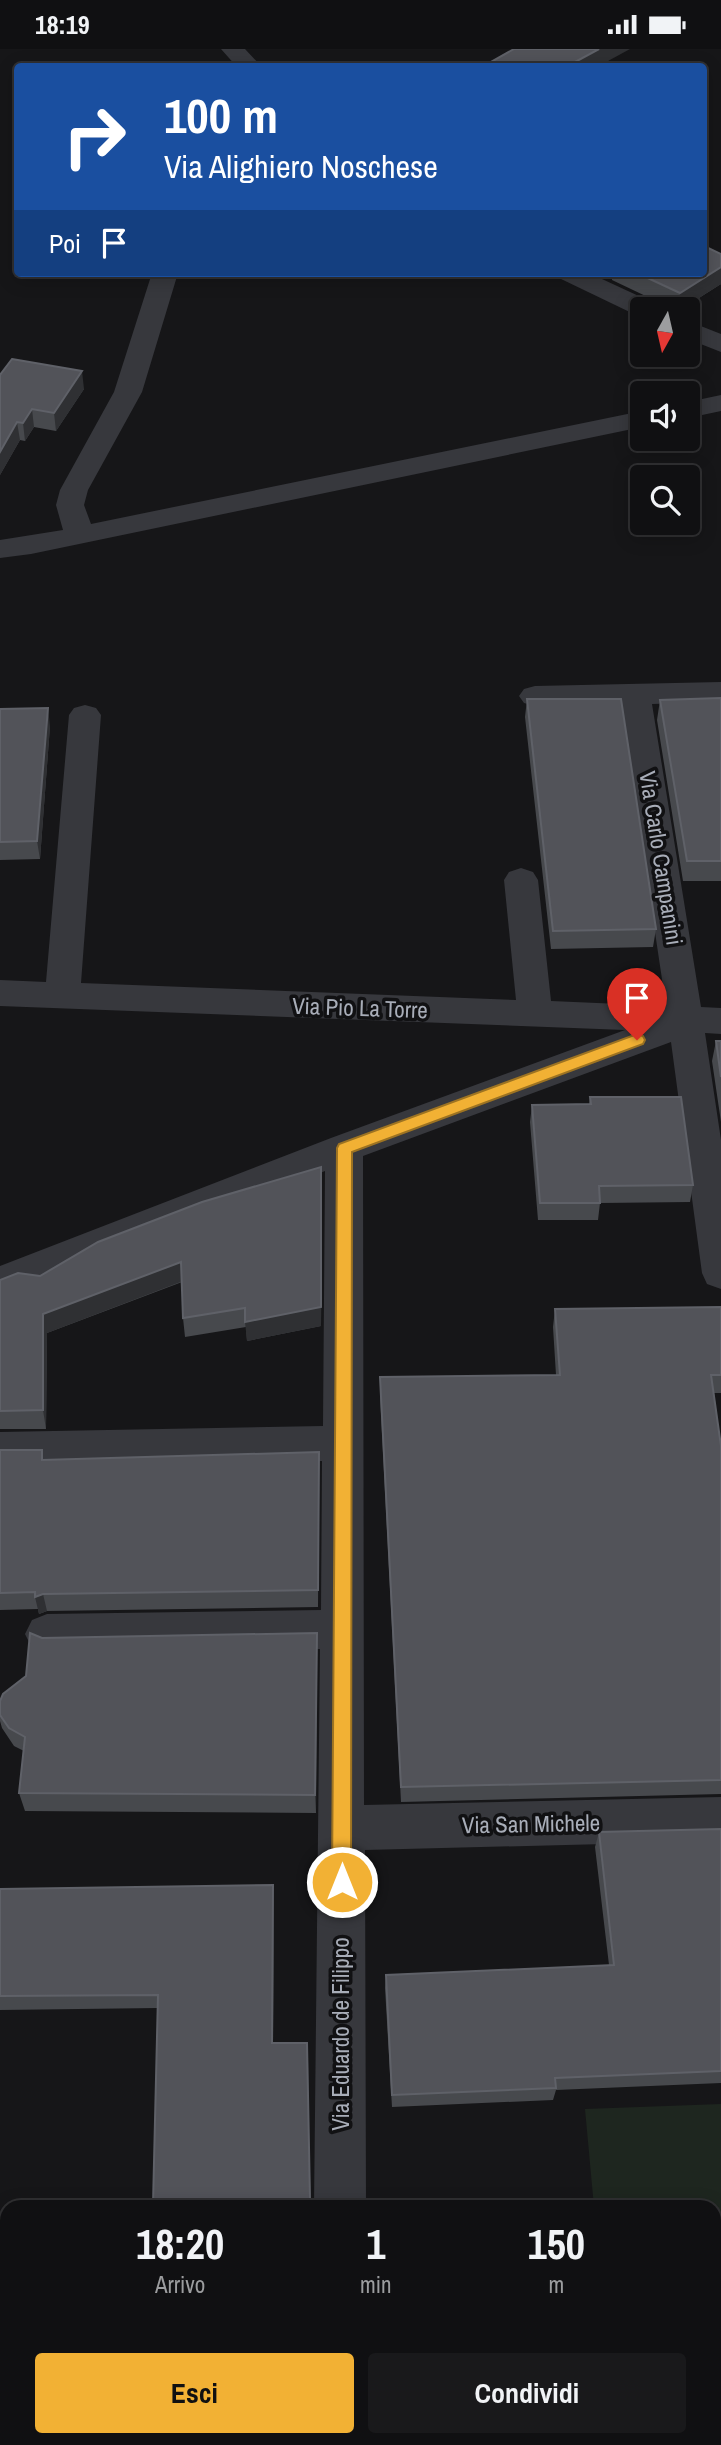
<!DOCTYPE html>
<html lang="it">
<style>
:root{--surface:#101012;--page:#19191b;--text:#f1f3f6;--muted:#9c9d9f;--line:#303032;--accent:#f2b134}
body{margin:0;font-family:"Archivo Narrow",sans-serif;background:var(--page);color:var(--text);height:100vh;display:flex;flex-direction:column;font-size:26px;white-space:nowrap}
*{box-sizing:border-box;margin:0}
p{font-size:23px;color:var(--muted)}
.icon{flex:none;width:38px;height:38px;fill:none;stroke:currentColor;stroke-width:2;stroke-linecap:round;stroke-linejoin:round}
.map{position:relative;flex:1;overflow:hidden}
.sheet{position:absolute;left:0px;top:2151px;width:721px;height:247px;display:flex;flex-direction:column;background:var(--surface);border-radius:21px 21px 0 0;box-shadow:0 4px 18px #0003,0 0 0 2px var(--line)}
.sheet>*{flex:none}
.hud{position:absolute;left:14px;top:14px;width:693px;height:214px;border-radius:7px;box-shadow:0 4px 18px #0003,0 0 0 2px var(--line);background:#1a4fa0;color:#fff;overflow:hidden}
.needle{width:46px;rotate:188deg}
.buttons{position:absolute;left:630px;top:248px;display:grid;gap:14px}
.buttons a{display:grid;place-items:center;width:70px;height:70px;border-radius:7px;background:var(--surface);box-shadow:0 4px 18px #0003,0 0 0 2px var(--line);font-size:35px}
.pin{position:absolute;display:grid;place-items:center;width:60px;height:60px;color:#fff;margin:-72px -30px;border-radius:50% 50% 50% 0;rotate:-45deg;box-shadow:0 0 7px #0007}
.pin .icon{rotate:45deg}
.me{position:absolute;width:77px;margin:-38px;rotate:0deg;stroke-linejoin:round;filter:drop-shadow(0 0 5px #0008)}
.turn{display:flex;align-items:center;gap:24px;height:147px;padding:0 35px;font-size:32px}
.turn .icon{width:91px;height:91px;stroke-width:2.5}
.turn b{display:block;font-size:49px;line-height:60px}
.then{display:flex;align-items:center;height:66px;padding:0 35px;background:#0003;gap:14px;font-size:26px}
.eta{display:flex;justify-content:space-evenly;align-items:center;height:119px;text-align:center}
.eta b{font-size:42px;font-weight:700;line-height:49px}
.button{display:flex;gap:14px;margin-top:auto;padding:14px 35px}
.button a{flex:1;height:80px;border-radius:7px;background:var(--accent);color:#111;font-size:28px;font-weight:700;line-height:80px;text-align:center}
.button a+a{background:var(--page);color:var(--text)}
.status{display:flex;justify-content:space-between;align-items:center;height:49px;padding:0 35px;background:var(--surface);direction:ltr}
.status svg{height:19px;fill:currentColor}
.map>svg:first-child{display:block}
.green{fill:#1e261f}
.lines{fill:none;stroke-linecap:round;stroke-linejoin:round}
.minor{fill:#37383d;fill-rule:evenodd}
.wall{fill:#47494d}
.shaded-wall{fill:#2f3033}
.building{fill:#525359;stroke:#5f6168;stroke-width:2}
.route{fill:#f2b134;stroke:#9d7322;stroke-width:2}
.labels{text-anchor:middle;stroke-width:7;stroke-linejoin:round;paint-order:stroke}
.street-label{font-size:23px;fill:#a8adb8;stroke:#111113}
</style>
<div class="status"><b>18:19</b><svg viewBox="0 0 49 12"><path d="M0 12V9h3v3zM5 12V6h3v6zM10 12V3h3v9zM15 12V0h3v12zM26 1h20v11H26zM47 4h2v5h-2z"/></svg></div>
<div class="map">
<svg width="721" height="2396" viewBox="0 0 721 2396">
<rect width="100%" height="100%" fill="#161618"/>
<path class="green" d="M721,2055v341h-335v-6h328v-232h-120l-9,-98z"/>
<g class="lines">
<path class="minor" d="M221,0h24l17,18h-25z
M152,224h26l-36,119 -54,98 -4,15 7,19 551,-113v16l-611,127 -31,4v-18l63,-10 -7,-25 4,-15 54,-98z
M555,224h34l67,31 4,6h-18v7l-4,-1 -79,-38z
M688,272l33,13v18l-33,-13z
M721,346v16l-33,7v-16z
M721,633v20l-69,2 49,303 20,1v26l-16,-1 16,107v149l-14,-5 -5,-11 -31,-231 -308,114 1,649 357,-8v44l-356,9 1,357h-52l6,-558 -273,5 -15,-6 -7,-14 7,-14 15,-6 274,-4 1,-149 -317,5 -5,-2v-32l323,-6 2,-255 -325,127v-32l331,-128 294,-108 -625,-24v-26l46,2 23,-267 5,-7 11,-3 11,3 5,7 -20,268 435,17 -12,-120 5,-8 12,-4 12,4 5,8 13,121 115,5 -45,-302 -86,2 -11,-3 -5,-7 5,-7 11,-3z
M313,2390h54v6h-54z"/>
</g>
<path class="wall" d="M612,224h92l17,11 -41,26h-5l-63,-30z
M0,326l84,14 -28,42 -22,-4 -9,14 -5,-1 -20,35z
M721,649v183h-38l-26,-161 3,-20z
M527,650l129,230 -3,18 -102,2 -26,-232z
M0,660l50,17 -10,133 -40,1z
M716,992h5v81l-9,-61z
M590,1048l103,88 -3,17 -90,1 -2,17h-60l-8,-98 2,-17 57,-1z
M322,1138l-1,139 -74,15 -1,-14 -61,10 -2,-19 -1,-36 -135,51 -1,96h-46v-149l40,-4z
M721,1258v86h-7l7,53v348l-320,8 -21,-407v-18l176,-2 -3,-48 2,-18z
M0,1401l44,10 275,10 -1,137 -271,4 -8,3 -1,-5 -38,1z
M317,1584l-1,180 -291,-2 -6,-18 5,-42 -10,-5 -12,-18 -2,-7v-20l26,-25 16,-38z
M721,1780v254l-165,7 -3,10 -161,7 -7,-119 1,-13 223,-10 -14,-118 4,-15z
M0,1840l274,10 -1,144h34l3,164h-156l-1,-3 5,-196 -158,2z"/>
<path class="shaded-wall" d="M599,0h31l-33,18h-22v-5z
M721,218v17l-41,26h-2l2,-17z
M82,322l2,18 -28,42 -2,-18z
M32,360l2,18 -9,14 -2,-18z
M17,373l3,18 -20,35v-23z
M48,659l2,18 -10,133 -3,-18z
M322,1138l-1,139 -74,15 -2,-19z
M181,1213l2,19 -136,52 -1,96 -3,-19v-96z
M43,1545l4,17 -8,3 -4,-17z
M317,1584v19l-1,161 -1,-18z
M273,1836l1,14 -1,157 -1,-13z
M307,1994l1,12 2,152v-8z"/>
<path class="building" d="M514,0h85l-24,13 7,3 -2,2h-98z
M704,197l17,8v13l-41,26 -43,-20h67z
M12,310l70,12 -28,42 -22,-4 -9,14 -6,-1 -17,30v-77z
M721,649v163h-34l-27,-161z
M527,650h94l35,230 -103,2z
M48,659l-11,133 -37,1v-133z
M716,992h5v36z
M590,1048h91l12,88 -94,1 1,17h-60l-8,-98 59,-1z
M321,1118v140l-76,15v-14l-62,10 -2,-56 -138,52v96l-43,1v-131l18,-7 22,3 58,-34 104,-40z
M721,1258v68h-10l10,71v334l-320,7 -21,-410 180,-2 -5,-66z
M0,1401h42v10l277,-8 -1,138 -275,4 -8,3v-5l-35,1z
M30,1584l12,5 275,-5 -2,162 -296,-2 6,-56 -16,-9 -9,-13v-14l3,-7 23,-18z
M721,1780v242l-166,7 1,10 -164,7 -6,-120 228,-10 -15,-133z
M273,1836l-1,158h35l3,156 -157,5 5,-209 -158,1v-107z"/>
<path class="route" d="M637,985l6,2 2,4 -2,4 -291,108 -1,730 -2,7 -7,2 -7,-2 -3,-7 5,-734 2,-4z"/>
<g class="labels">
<g class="street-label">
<text transform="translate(661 809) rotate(81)" y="8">Via Carlo Campanini</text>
<text transform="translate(360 959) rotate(2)" y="8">Via Pio La Torre</text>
<text transform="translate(531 1775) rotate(-1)" y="8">Via San Michele</text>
<text transform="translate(341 1985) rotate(-90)" y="8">Via Eduardo de Filippo</text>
</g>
</g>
</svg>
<div class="buttons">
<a><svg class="needle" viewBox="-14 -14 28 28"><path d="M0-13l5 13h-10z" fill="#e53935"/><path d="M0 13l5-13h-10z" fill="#9c9d9f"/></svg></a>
<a><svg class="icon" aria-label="sound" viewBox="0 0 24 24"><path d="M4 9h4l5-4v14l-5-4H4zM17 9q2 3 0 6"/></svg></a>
<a><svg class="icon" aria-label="search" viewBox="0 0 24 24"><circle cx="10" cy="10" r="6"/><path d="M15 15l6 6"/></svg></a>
</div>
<div class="pin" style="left:637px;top:991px;background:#d93025"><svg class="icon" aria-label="arrive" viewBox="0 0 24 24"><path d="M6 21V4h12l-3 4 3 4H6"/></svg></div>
<svg class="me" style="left:342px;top:1833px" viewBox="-20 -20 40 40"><circle r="17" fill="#f2b134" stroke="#fff" stroke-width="3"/><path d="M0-11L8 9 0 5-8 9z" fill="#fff"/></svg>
<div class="hud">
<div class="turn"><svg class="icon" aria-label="right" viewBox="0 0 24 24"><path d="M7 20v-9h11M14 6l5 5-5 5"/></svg><div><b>100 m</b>Via Alighiero Noschese</div></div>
<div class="then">Poi<svg class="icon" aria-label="arrive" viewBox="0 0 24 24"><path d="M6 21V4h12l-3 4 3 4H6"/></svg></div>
</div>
<section class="sheet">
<div class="eta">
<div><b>18:20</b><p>Arrivo</p></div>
<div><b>1</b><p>min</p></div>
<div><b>150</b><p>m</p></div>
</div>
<div class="button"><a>Esci</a><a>Condividi</a></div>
</section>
</div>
